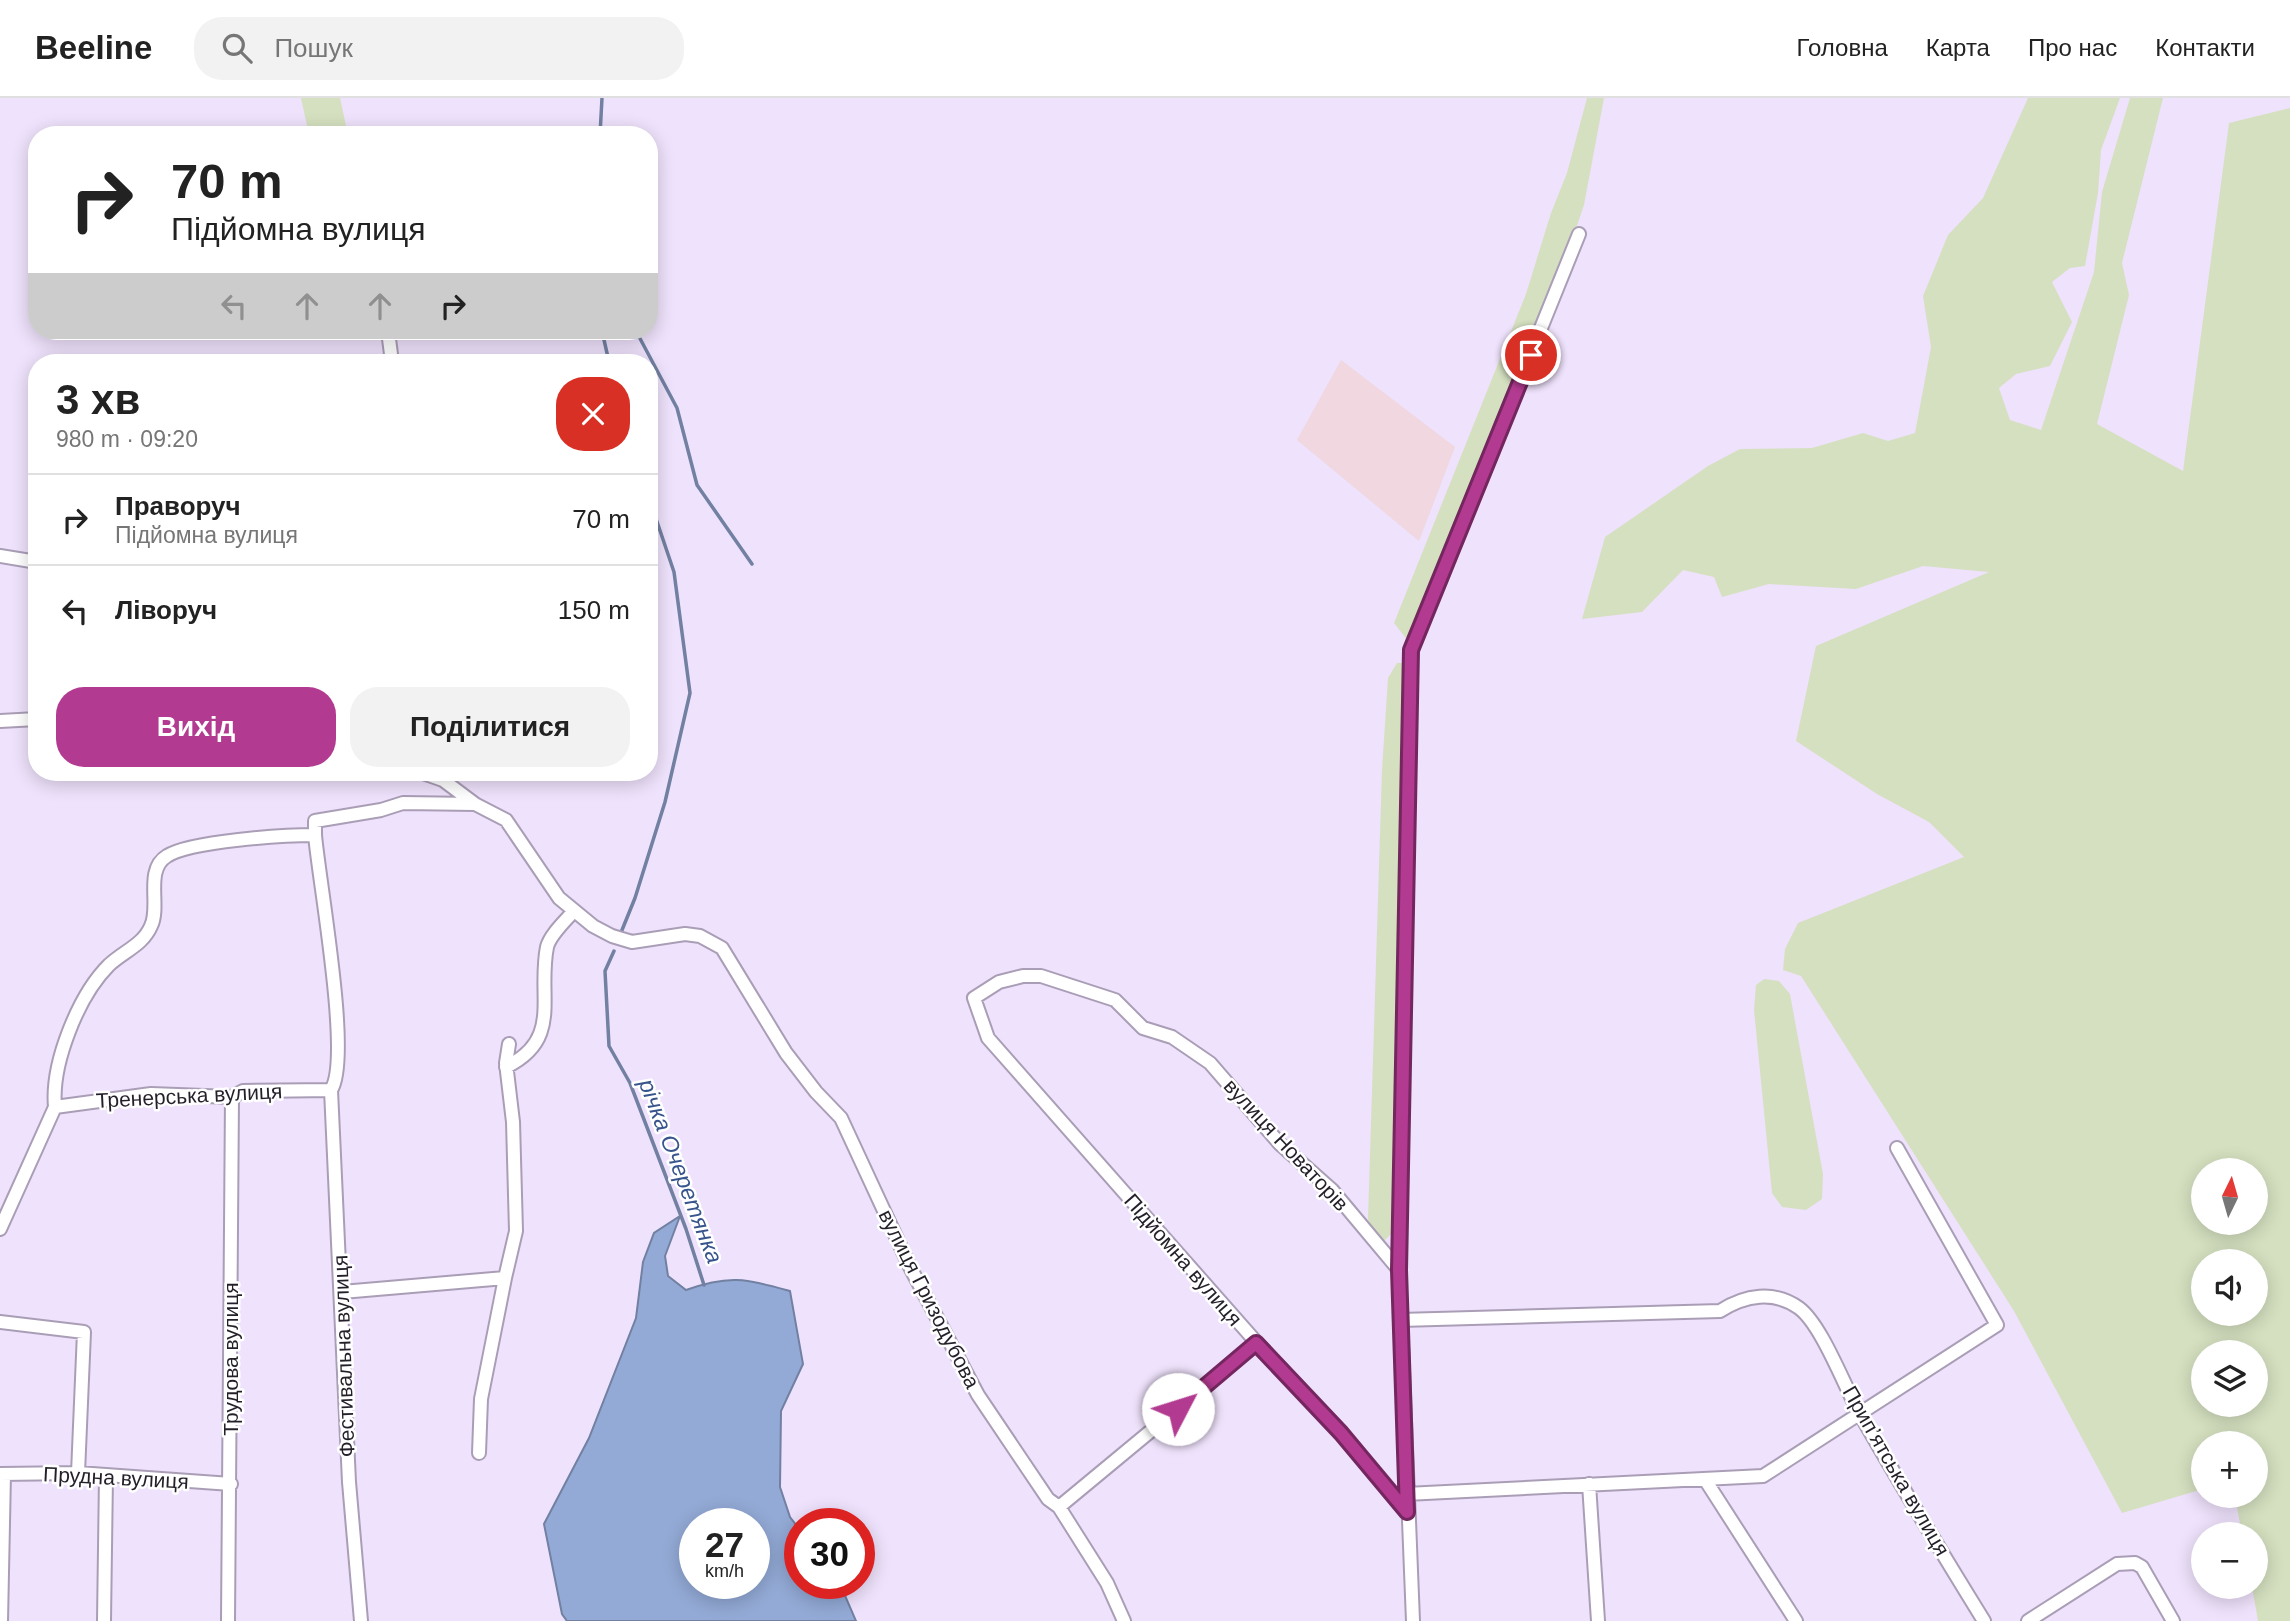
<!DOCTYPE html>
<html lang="uk">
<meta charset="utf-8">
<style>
:root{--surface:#fff;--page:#f2f2f2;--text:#222;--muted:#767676;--line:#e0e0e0;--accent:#b23a90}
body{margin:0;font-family:Helvetica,sans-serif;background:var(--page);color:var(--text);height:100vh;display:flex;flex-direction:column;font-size:26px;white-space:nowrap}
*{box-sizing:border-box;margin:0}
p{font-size:23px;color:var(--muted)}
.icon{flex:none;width:38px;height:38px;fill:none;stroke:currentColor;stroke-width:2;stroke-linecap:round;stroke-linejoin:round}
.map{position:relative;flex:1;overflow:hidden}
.drawer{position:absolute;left:28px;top:256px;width:630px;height:427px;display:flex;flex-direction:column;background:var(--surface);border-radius:28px;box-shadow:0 4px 18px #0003}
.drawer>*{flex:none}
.hud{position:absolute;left:28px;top:28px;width:630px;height:214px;border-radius:28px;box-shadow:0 4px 18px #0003;background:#fff;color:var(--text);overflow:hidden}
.needle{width:46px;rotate:5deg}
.buttons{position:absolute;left:2191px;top:1060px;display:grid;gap:14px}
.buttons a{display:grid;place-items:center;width:77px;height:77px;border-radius:50%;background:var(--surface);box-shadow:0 4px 18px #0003;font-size:35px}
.speed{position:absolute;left:679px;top:1410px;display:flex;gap:14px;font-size:35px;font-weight:700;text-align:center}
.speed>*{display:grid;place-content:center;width:91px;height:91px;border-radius:50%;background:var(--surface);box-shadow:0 4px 18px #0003;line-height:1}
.speed small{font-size:18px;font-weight:400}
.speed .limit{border:10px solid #d22;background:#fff;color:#111}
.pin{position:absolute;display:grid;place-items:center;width:60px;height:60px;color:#fff;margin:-30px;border:4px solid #fff;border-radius:50%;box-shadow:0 2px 7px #0007}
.me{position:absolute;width:77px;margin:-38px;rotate:50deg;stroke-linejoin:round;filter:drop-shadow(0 0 5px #0008)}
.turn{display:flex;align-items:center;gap:24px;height:147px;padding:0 28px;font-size:32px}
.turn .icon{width:91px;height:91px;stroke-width:2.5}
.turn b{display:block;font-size:49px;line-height:60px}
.lanes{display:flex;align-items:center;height:66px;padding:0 28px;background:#0003;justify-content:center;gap:35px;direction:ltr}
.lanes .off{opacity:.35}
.round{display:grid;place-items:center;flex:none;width:74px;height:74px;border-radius:28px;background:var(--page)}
.summary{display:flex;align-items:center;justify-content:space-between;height:119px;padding:0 28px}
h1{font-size:42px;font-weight:800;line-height:52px}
.cta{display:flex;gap:14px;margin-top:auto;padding:14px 28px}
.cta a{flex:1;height:80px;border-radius:28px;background:var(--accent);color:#fff;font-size:28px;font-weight:800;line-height:80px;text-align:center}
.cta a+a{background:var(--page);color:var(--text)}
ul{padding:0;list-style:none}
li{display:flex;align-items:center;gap:21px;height:91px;padding:0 28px;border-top:2px solid var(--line)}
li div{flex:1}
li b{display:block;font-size:26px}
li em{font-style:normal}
header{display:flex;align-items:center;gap:42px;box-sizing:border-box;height:98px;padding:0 35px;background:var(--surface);border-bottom:2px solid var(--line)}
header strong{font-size:33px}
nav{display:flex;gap:38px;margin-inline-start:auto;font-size:24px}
.search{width:490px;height:63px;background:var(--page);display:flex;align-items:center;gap:18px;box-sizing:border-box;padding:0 24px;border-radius:28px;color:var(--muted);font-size:26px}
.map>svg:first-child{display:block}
.industrial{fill:#f0d7e0}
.green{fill:#d5e0c0;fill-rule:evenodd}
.water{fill:#93aad6;stroke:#7280a2;stroke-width:2;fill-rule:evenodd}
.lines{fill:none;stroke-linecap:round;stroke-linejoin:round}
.stream{stroke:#7280a2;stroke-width:3.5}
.minor-casing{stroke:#aa9eb7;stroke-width:16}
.minor{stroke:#fff;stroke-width:12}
.route-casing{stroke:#74265e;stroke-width:18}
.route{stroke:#b23a90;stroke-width:12}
.labels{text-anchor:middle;stroke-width:5;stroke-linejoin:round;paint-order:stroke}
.street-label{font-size:21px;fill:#241f29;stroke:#fff}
.water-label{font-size:23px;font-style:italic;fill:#37548c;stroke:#fff}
</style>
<header>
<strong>Beeline</strong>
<div class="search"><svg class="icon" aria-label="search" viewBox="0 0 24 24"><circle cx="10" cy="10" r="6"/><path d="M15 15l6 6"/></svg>Пошук</div>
<nav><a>Головна</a><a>Карта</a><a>Про нас</a><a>Контакти</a></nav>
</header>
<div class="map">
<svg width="2290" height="1523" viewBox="0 0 2290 1523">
<rect width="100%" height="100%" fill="#efe2fc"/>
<path class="industrial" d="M1341,262l114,87 -36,94 -122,-101z"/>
<path class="green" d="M301,0h39l8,37h-39z
M1587,0h17l-20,107 -20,59 -156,377 -14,-18 132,-329 25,-81 16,-40z
M2028,0h92l-19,52 -3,43 -13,73 -15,2 -18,14 20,40 -22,44 -34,8 -17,14 11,32 31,10 53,-158 8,-80 28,-94h33l-41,165 7,32 -32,129 86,47 46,-348 61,-15v1513h-32l-6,-34h4v-52h-14l-7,-39h21v-52h-53v45l-81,24 -108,-202 -213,-335 -18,-6 2,-21 13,-26 166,-66 -35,-35 -52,-28 -81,-53 20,-95 173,-74 -66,-6 -67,23 -87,-5 -47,13 -8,-20 -31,-7 -41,42 -60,7 23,-82 103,-71 32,-17 72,-1 51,-15 25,8 27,-8 16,-86 -8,-51 25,-61 35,-37zM2203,1073h53v52h-53zM2203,1164h53v52h-53zM2203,1255h53v52h-53z
M1397,565h6l5,14 -14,530 -3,27 -8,8 -12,-9 -3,-14 14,-449 6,-92z
M1764,881l15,2 11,13 33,180 -1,25 -16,11 -24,-3 -10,-14 -18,-183 2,-25z"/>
<path class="water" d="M680,1118l-15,40 3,20 18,14c44,-16 60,-11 104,1l13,73 -22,47 -1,76 10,30 10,13v54h40l16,37h-289l-5,-7 -18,-90 45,-86 47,-120 7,-56 11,-29zM695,1426h59v60h-59z"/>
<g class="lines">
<path class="stream" d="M600,37l2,-37
M602,233l7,31
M636,233l41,77 20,77 55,79
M620,837l15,-37 30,-96 25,-109 -16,-121 -25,-74
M614,853l-9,20 4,75 21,37 56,146 18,56"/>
<defs>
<path id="minor" d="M388,233l4,31
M0,458l37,6
M0,623l37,-2
M420,674l23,8 32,24
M315,737c4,47 37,224 16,255
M506,969c57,-28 31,-70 41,-120 3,-12 18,-26 26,-35
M331,992l-88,1 -11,6 -81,-3 -96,13c-4,-43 23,-111 54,-142 15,-14 34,-20 42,-39 10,-20 -7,-56 16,-70 23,-15 118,-21 148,-21v-14l66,-11 22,-7 72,1 31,16 53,78 34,28 19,10 20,6 53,-8 15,2 22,12 64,105 30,39 25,26 70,151 67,126 70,104 11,8 48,76 17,38
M331,992l18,392 12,139
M0,1131l55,-122
M1399,1172l-67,-80 -52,-46 -70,-81 -38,-26 -29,-9 -28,-28 -74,-24h-18l-24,6 -25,16 14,40 269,305 84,90 66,79
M342,1194l163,-14 11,-47 -3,-109 -7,-59 3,-19
M1400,1222l320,-9c25,-16 54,-21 79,-3 23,17 46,80 61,106 40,70 82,139 124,207
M0,1224l84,10 -6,141
M479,1355l2,-54 24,-121
M0,1376l78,-1 153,11
M1706,1383l90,140
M1589,1386l9,137
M1406,1396l357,-18 234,-151 -100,-177
M1059,1409l198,-164
M1,1523l3,-147
M104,1523l2,-145
M228,1523l4,-524
M1413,1523l-14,-351 12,-620 168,-416
M2028,1523l89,-57 18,-1 7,4 31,54"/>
</defs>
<use href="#minor" class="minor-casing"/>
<use href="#minor" class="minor"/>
</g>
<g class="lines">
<defs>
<path id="route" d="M1178,1311l78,-66 85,90 66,79 -8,-242 12,-620 120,-295"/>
</defs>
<use href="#route" class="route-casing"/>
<use href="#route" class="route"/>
</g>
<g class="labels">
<g class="street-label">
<text transform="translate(189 998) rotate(-3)" y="7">Тренерська вулиця</text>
<text transform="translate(1286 1047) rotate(47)" y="7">вулиця Новаторів</text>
<text transform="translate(1183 1162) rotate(49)" y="7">Підйомна вулиця</text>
<text transform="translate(929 1201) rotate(63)" y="7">вулиця Гризодубова</text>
<text transform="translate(344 1258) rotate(-92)" y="7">Фестивальна вулиця</text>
<text transform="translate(231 1261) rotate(-90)" y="7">Трудова вулиця</text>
<text transform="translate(1896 1373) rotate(60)" y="7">Прип’ятська вулиця</text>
<text transform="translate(116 1380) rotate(3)" y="7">Прудна вулиця</text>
</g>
<g class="water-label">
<text transform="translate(681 1073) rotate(69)" y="8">річка Очеретянка</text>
</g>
</g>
</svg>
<div class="buttons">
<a><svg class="needle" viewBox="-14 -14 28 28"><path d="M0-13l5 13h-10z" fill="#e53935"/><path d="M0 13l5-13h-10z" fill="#767676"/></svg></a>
<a><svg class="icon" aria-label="sound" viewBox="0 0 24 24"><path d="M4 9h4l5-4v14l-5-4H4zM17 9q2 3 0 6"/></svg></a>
<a><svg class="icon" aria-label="layers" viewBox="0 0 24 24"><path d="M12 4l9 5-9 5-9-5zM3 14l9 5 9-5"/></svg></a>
<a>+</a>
<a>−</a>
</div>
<div class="speed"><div>27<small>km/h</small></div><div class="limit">30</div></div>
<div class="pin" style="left:1531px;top:257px;background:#d93025"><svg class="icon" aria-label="arrive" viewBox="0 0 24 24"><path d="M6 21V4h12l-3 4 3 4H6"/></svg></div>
<svg class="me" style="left:1178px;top:1311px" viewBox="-20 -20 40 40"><circle r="19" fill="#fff"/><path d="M0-13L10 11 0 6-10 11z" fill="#b23a90"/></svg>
<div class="hud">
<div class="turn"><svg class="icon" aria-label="right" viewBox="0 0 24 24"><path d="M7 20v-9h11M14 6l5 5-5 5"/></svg><div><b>70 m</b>Підйомна вулиця</div></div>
<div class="lanes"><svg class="icon off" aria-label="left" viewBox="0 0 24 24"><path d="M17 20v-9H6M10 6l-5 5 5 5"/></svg><svg class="icon off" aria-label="ahead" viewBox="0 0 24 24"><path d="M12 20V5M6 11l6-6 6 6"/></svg><svg class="icon off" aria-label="ahead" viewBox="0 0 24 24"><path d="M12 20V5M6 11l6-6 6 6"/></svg><svg class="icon" aria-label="right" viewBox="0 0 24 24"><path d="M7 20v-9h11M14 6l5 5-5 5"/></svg></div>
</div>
<section class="drawer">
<div class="summary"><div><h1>3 хв</h1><p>980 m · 09:20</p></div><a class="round" style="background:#d93025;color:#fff"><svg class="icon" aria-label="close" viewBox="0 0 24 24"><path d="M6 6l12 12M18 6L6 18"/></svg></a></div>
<ul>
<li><svg class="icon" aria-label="right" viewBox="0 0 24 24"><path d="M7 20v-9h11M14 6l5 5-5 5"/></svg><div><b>Праворуч</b><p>Підйомна вулиця</p></div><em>70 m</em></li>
<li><svg class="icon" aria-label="left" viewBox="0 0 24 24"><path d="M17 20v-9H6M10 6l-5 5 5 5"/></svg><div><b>Ліворуч</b></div><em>150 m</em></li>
</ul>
<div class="cta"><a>Вихід</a><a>Поділитися</a></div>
</section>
</div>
